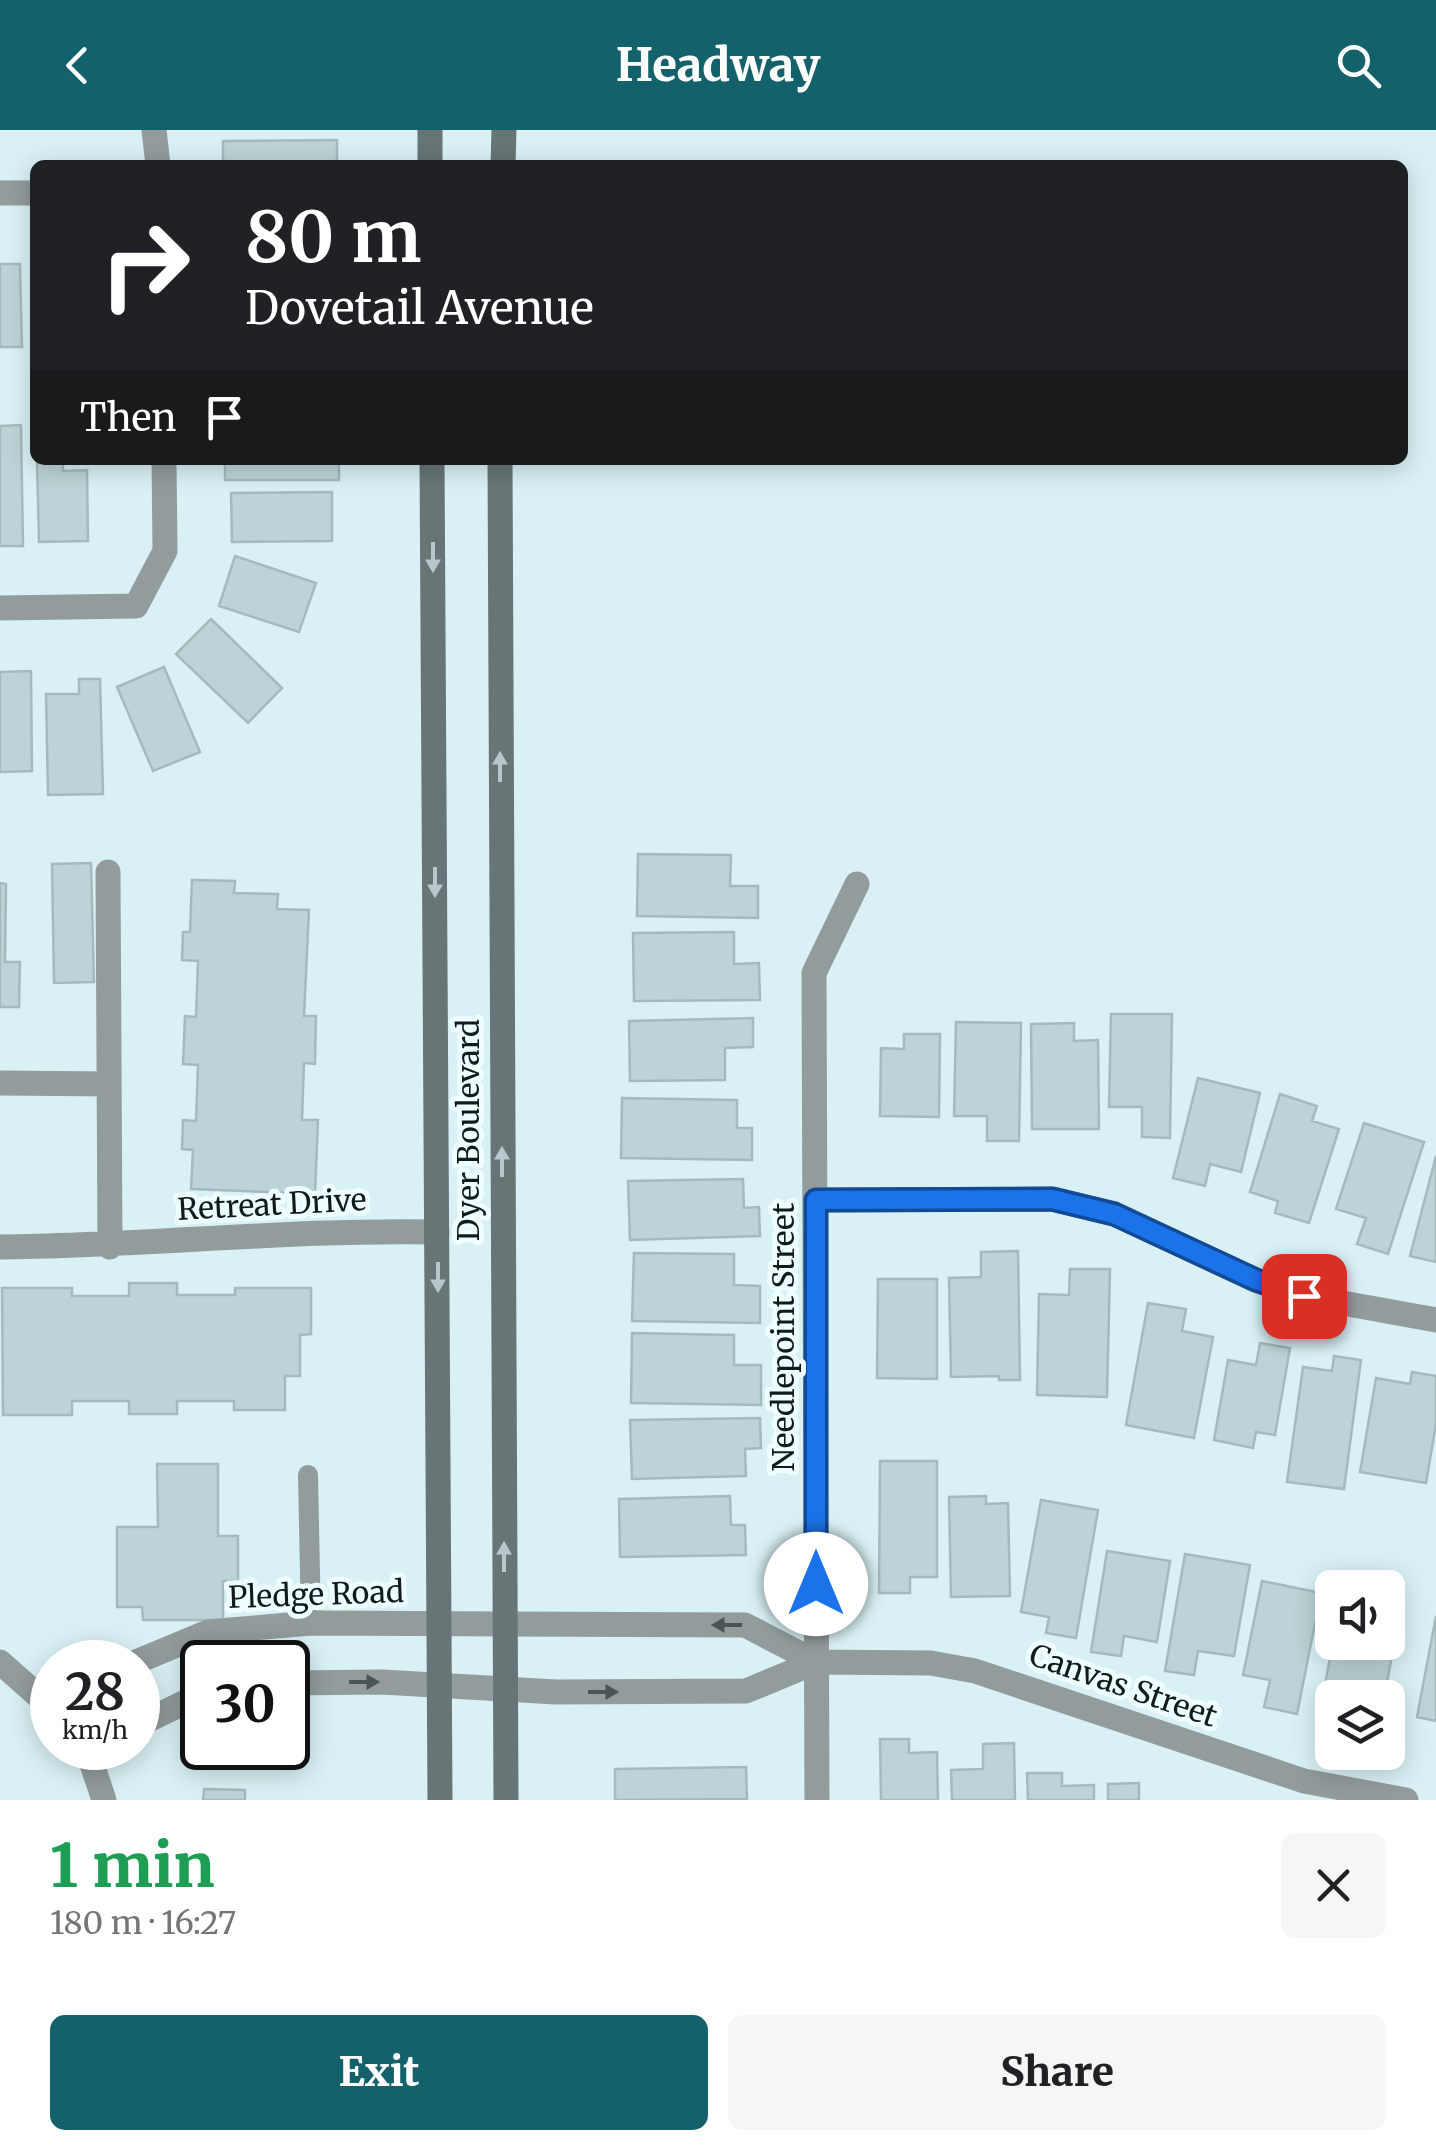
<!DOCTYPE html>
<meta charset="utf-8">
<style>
:root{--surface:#fff;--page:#f6f6f6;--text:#202124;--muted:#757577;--accent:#13616a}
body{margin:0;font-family:Merriweather,serif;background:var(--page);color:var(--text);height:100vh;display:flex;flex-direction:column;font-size:38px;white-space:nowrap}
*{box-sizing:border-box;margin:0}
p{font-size:32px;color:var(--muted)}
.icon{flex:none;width:55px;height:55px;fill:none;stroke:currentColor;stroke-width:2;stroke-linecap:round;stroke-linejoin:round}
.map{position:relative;height:1670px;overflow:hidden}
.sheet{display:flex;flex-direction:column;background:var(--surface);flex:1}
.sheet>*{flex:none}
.hud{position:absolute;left:30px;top:30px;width:1378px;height:305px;border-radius:15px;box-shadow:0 5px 25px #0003;background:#202124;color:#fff;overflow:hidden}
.fabs{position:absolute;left:1315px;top:1440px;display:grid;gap:20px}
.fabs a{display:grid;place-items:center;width:90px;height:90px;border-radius:15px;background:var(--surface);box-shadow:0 5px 25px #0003;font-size:50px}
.speed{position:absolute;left:30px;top:1510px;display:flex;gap:20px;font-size:50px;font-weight:700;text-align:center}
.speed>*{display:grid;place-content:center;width:130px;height:130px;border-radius:50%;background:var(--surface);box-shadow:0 5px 25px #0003;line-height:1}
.speed small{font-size:25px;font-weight:400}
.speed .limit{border:5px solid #111;border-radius:15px;background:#fff;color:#111}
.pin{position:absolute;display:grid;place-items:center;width:85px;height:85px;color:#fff;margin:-42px;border-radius:20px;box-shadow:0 5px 15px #0006}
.me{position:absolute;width:110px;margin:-55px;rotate:0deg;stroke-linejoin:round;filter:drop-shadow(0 0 8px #0008)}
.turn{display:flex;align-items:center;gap:35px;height:210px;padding:0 50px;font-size:45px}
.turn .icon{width:130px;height:130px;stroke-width:2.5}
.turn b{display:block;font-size:70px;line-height:85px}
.then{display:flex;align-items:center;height:95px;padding:0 50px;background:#0003;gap:20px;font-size:38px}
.round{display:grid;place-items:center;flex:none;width:105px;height:105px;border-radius:15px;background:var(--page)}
.headline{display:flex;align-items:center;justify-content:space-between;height:170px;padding:0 50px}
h1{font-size:60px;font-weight:800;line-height:75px;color:#1e9e55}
.button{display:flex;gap:20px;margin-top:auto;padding:20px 50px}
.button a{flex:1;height:115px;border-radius:15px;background:var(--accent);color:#fff;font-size:40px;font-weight:800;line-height:115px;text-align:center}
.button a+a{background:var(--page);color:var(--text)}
header{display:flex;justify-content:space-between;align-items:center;height:130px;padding:0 50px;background:var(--accent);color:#fff;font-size:45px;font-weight:800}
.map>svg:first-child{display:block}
.building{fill:#bcd4d7;stroke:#a4bbbe;stroke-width:2.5}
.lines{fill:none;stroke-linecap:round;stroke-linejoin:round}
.service{stroke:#929c9d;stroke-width:20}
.minor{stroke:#929c9d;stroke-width:25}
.secondary{stroke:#677577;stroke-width:25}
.oneway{fill:#b8c7c9}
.oneway2{fill:#4c5456}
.route-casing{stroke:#114b97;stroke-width:25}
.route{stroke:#1a73e8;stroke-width:18}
.labels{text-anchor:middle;stroke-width:10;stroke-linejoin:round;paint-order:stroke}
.street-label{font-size:30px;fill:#121a1c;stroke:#eefdff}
</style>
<header><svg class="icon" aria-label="back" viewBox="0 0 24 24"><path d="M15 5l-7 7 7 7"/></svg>Headway<svg class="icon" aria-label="search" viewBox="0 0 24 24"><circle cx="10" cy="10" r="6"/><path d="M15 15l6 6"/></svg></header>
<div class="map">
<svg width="1436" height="1670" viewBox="0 0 1436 1670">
<rect width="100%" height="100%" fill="#d9f1f5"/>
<path class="building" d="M337,10v25l-114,-1v-23z
M0,134h20l2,83h-22z
M21,295l2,121h-23v-120z
M37,330h26v11l24,-1 1,71 -49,1z
M225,330h114v20h-114z
M332,362v49l-100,1 -1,-49z
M235,426l81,27 -17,49 -80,-26z
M211,489l71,69 -34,35 -72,-69z
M164,537l36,85 -47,19 -36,-84z
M31,541l1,100 -32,1v-100z
M79,549h21l3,115 -55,1 -2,-101h33z
M638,724l93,1 -1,31h28v32l-121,-2z
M91,733l3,119 -40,1 -2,-119z
M192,750l43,1 -1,12 44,1 -1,15 32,1 -5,106h12l-1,48 -11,-1 -2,57h16l-3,74 -124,-5 2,-39 -11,-1 1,-29 13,1 2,-56 -15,-1 2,-48 11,1 2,-56 -16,-1 1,-28h7z
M0,753l6,1 -1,78h15l-1,45h-19z
M734,802v32l25,-1 1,37 -126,1 -1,-68z
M1111,884h61l-2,124 -28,-1v-30h-33z
M753,888v29l-28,1v32l-95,1 -1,-60z
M956,892l65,1 -2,118h-32v-25h-33z
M1074,893v18l24,-1 1,89h-67l-1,-105z
M904,904h36l-1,83 -59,-1 1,-68 23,1z
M1198,948l62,15 -19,79 -31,-8 -5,22 -32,-8z
M1280,964l37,12 -5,15 27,8 -30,94 -34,-10 3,-12 -28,-9z
M622,968l115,2v28h15v32l-131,-2z
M1364,993l60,19 -36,112 -31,-10 9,-26 -30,-9z
M1436,1026v106l-26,-6z
M743,1049l1,29 15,-1 1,29 -130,4 -2,-59z
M1018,1121l2,129h-21v-4l-48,1 -2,-99 32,-1v-25z
M634,1123l100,1v31l26,1v37l-128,-2z
M1070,1139h40l-3,128 -70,-2 2,-101 30,1z
M878,1149h59v100l-60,-1z
M129,1153h48v12h58v-7h76v46l-11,1v41h-15v34h-51v-9h-57v13h-48v-13h-57v14h-69l-1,-127h70v8h57z
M1148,1173l38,6 -4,22 31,6 -19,101 -68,-13z
M632,1203l102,2v30h27v40l-130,-2z
M1260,1213l30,5 -15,87 -19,-3 -3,16 -39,-8 14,-80 28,5z
M1334,1226l27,4 -17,129 -57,-7 16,-115 29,4z
M1412,1242l24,4v48l-10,59 -66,-11 16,-94 34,6z
M760,1288l1,30 -16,1 1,27 -114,3 -2,-59z
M880,1331h57v116h-27v16h-31z
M157,1334h61v72h20v45h-15v39h-80l-1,-13h-25v-80h41z
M730,1366l1,29h14l1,30 -126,2 -1,-58z
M986,1366v8l22,-1 2,93 -59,1 -2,-100z
M1041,1370l57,10 -22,128 -30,-5 3,-16 -28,-5z
M1107,1421l63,10 -13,81 -33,-6 -3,20 -30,-4z
M1185,1424l65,11 -16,91 -36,-5 -4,24 -29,-4z
M1262,1451l59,12 -24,121 -33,-7 6,-27 -27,-5z
M1388,1481l12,2 -16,85 -33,-5 -1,5h-18v27l-14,-3 15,-80h55z
M1436,1486v105l-19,-4z
M880,1609h29v14l28,-1 1,48h-57z
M1014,1613l1,57h-63l-1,-30 32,-1v-25z
M746,1637l1,32 -132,1v-31z
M1027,1643h35v13l32,-1v15h-66z
M1139,1653v17h-31v-16z
M204,1659l41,1v10h-42z"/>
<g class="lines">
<path class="service" d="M308,1345l3,148"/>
<path class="minor" d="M154,0l4,35
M0,63h35
M0,478l136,-2 29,-55 -1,-91
M108,742l2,375
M0,953l109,1
M816,1070l236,-1 63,15 140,66 49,16 132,24
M0,1117c146,-1 291,-18 437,-15
M0,1532l52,46
M136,1532l72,-30 103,-9 434,2 71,37
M288,1553l94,-1 174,10 190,-1 70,-29 115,1 44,8 329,110 102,19
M138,1595l64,-31
M84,1618l5,7 15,45
M817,1670l-3,-827 43,-89"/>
<path class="secondary" d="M430,0v35
M503,35l1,-35
M432,330l8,1340
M500,330l6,1340"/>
</g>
<defs><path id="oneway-solid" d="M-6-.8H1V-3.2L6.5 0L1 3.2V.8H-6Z" transform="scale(2.5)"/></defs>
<g class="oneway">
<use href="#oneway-solid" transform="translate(433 427) rotate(90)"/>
<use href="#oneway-solid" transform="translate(500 637) rotate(-90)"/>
<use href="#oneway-solid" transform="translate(435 752) rotate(90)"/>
<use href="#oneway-solid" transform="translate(502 1032) rotate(-90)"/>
<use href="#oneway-solid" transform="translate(438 1147) rotate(90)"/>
<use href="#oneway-solid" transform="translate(504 1427) rotate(-90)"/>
</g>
<g class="oneway2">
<use href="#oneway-solid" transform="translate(727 1495) rotate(-180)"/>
<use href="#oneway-solid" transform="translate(364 1552)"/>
<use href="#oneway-solid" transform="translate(603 1562)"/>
</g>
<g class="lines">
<defs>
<path id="route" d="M816,1454v-384l236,-1 62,15 142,66 48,16"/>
</defs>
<use href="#route" class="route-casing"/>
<use href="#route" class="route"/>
</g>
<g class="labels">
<g class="street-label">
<text transform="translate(469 1000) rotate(-90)" y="10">Dyer Boulevard</text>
<text transform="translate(272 1075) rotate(-3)" y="10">Retreat Drive</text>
<text transform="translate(784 1207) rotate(-90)" y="10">Needlepoint Street</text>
<text transform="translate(316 1465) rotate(-2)" y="10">Pledge Road</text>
<text transform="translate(1123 1556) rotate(19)" y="10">Canvas Street</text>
</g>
</g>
</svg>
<div class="fabs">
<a><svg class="icon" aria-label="sound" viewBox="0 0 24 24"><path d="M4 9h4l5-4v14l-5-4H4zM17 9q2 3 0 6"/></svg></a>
<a><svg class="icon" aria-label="layers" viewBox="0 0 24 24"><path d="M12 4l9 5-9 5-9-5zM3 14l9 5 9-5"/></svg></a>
</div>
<div class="speed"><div>28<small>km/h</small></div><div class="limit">30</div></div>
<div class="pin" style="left:1304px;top:1166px;background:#d93025"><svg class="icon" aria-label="arrive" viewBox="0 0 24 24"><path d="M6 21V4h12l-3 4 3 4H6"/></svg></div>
<svg class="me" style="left:816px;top:1454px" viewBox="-20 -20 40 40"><circle r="19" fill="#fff"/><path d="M0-13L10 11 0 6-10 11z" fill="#1a73e8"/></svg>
<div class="hud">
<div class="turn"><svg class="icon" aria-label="right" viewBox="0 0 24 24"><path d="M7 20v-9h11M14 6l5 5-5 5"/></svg><div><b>80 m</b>Dovetail Avenue</div></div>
<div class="then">Then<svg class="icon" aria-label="arrive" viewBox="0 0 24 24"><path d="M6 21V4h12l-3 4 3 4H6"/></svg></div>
</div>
</div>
<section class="sheet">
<div class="headline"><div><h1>1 min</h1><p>180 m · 16:27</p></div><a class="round"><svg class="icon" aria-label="close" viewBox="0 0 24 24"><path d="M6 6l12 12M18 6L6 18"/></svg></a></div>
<div class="button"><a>Exit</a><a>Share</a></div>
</section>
